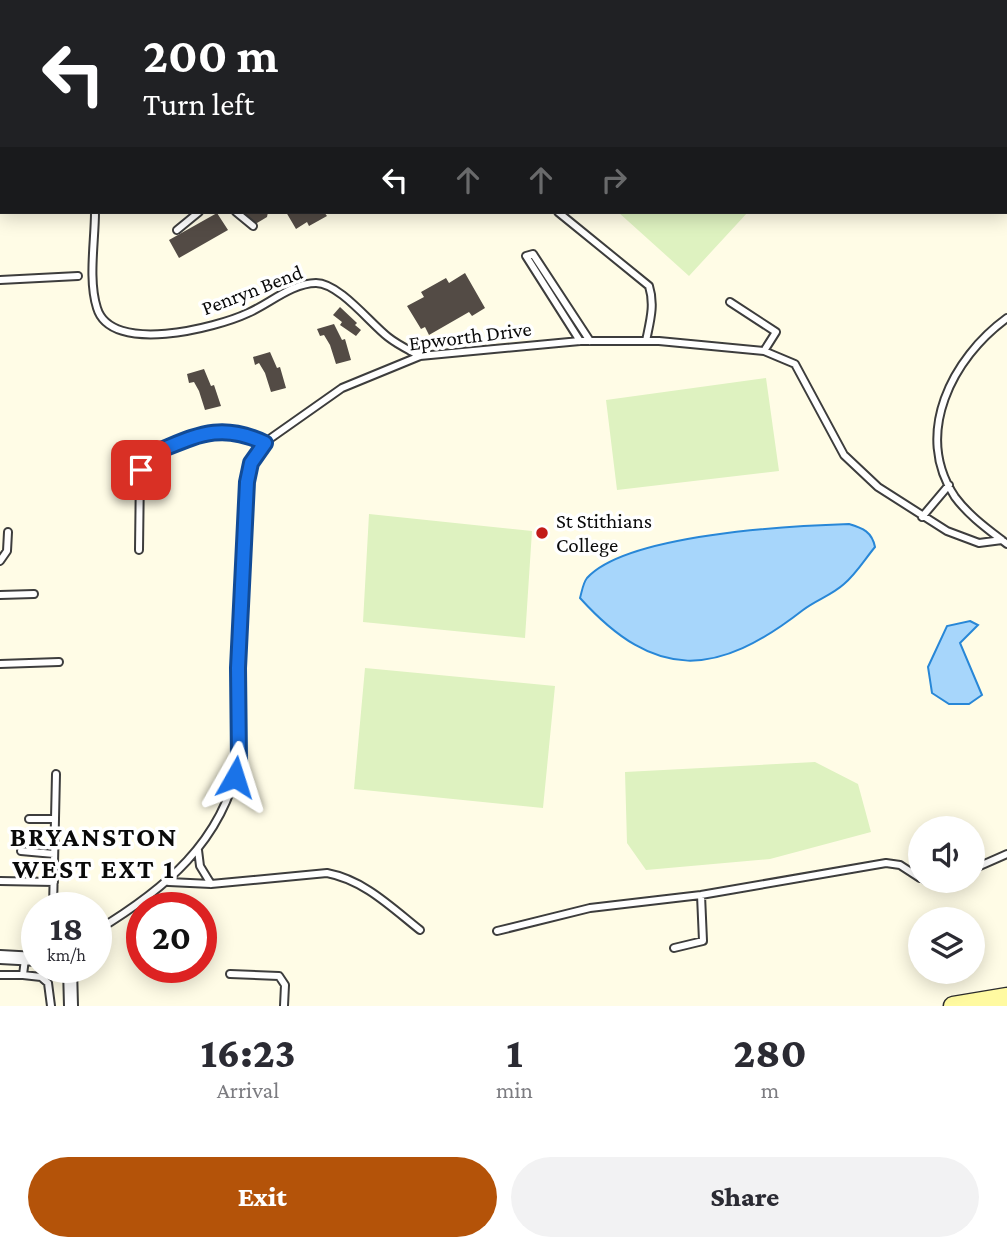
<!DOCTYPE html>
<style>
:root{--surface:#fff;--page:#f2f2f3;--text:#2b2b33;--muted:#7c7c81;--accent:#b45309}
body{margin:0;font-family:"Crimson Pro",serif;background:var(--page);color:var(--text);height:100vh;display:flex;flex-direction:column;font-size:26px;white-space:nowrap}
*{box-sizing:border-box;margin:0}
p{font-size:23px;color:var(--muted)}
.icon{flex:none;width:38px;height:38px;fill:none;stroke:currentColor;stroke-width:2;stroke-linecap:round;stroke-linejoin:round}
.map{position:relative;height:1006px;overflow:hidden}
.sheet{display:flex;flex-direction:column;background:var(--surface);flex:1}
.sheet>*{flex:none}
.banner{position:absolute;left:0px;top:0px;width:1008px;height:214px;box-shadow:0 4px 18px #0003;background:#202124;color:#fff;overflow:hidden}
.buttons{position:absolute;left:908px;top:816px;display:grid;gap:14px}
.buttons a{display:grid;place-items:center;width:77px;height:77px;border-radius:50%;background:var(--surface);box-shadow:0 4px 18px #0003;font-size:35px}
.speed{position:absolute;left:21px;top:892px;display:flex;gap:14px;font-size:35px;font-weight:700;text-align:center}
.speed>*{display:grid;place-content:center;width:91px;height:91px;border-radius:50%;background:var(--surface);box-shadow:0 4px 18px #0003;line-height:1}
.speed small{font-size:18px;font-weight:400}
.speed .limit{border:10px solid #d22;background:#fff;color:#111}
.pin{position:absolute;display:grid;place-items:center;width:60px;height:60px;color:#fff;margin:-30px;border-radius:14px;box-shadow:0 4px 10px #0006}
.me{position:absolute;width:77px;margin:-38px;rotate:6deg;stroke-linejoin:round;filter:drop-shadow(0 0 5px #0008)}
.turn{display:flex;align-items:center;gap:24px;height:147px;padding:0 28px;font-size:32px}
.turn .icon{width:91px;height:91px;stroke-width:2.5}
.turn b{display:block;font-size:49px;line-height:60px}
.lanes{display:flex;align-items:center;height:66px;padding:0 28px;background:#0003;justify-content:center;gap:35px;direction:ltr}
.lanes .off{opacity:.35}
.eta{display:flex;justify-content:space-evenly;align-items:center;height:119px;text-align:center}
.eta b{font-size:42px;font-weight:800;line-height:49px}
.primary-button{display:flex;gap:14px;margin-top:auto;padding:14px 28px}
.primary-button a{flex:1;height:80px;border-radius:42px;background:var(--accent);color:#fff;font-size:28px;font-weight:800;line-height:80px;text-align:center}
.primary-button a+a{background:var(--page);color:var(--text)}
.map>svg:first-child{display:block}
.pitch{fill:#def2c0}
.water{fill:#a7d6fb;stroke:#2887d7;stroke-width:2}
.building{fill:#534b45}
.lines{fill:none;stroke-linecap:round;stroke-linejoin:round}
.lane-casing{stroke:#3d3d3d;stroke-width:10}
.street-casing{stroke:#3d3d3d;stroke-width:16}
.secondary-casing{stroke:#2c2c2c;stroke-width:21}
.lane{stroke:#fff;stroke-width:6}
.street{stroke:#fff;stroke-width:12}
.secondary{stroke:#fffaa1;stroke-width:18}
.route-casing{stroke:#114b97;stroke-width:18}
.route{stroke:#1a73e8;stroke-width:12}
.poi-dot{fill:#c21b19;stroke:#fff;stroke-width:2.5}
.labels{text-anchor:middle;stroke-width:7;stroke-linejoin:round;paint-order:stroke}
.street-label{font-size:21px;fill:#0a0a0a;stroke:#fff}
.poi-label{font-size:21px;fill:#0a0a0a;stroke:#fff;text-anchor:start}
.district-label{font-size:28px;font-weight:bold;letter-spacing:2px;fill:#0a0a0a;stroke:#fff}
</style>
<div class="map">
<svg width="1007" height="1006" viewBox="0 0 1007 1006">
<rect width="100%" height="100%" fill="#fffce6"/>
<path class="pitch" d="M368,0h260l-261,2z
M726,0h214l-216,2z
M618,212h130l-59,64z
M766,378l13,93 -162,19 -11,-90z
M369,514l163,17 -7,107 -162,-16z
M365,668l190,18 -12,122 -189,-19z
M815,762l43,22 13,48 -101,27 -124,11 -19,-27 -2,-71z"/>
<path class="water" d="M849,524c14,4 23,8 26,23 -10,12 -19,27 -31,37 -12,11 -28,16 -41,26 -86,67 -147,72 -223,-12 2,-7 3,-15 7,-20 40,-44 203,-52 262,-54z
M970,621l8,4 -18,18 22,52 -13,9h-20l-17,-11 -4,-26 19,-41z"/>
<path class="building" d="M244,212h24l-1,5 -10,6 -8,-2z
M286,212h38l3,4 -18,10 -2,-4 -11,7z
M217,213l11,17 -49,28 -10,-18z
M465,273l20,35 -13,8 -3,-4 -40,23 -4,-8 -4,2 -14,-23 17,-9 -3,-5 25,-14 3,5z
M340,307l17,16 -2,2 6,5 -5,6 -16,-11 2,-3 -9,-7z
M334,324l8,16 3,-1 6,21 -15,4 -6,-19 -6,-10 -4,1 -3,-7z
M270,352l7,16 3,-1 6,21 -15,4 -6,-19 -6,-10 -4,2 -2,-8z
M204,369l7,17 3,-1 7,21 -16,4 -6,-19 -5,-9 -5,1 -2,-9z"/>
<g class="lines">
<defs>
<path id="lane" d="M122,0l1,2
M206,0v1
M78,2v-2
M97,2l4,-2
M0,45h2
M0,112l2,1
M95,212c0,29 -7,68 2,96 14,47 119,20 151,5 21,-9 44,-30 68,-30 23,0 54,40 72,54 10,8 21,13 32,19
M236,212l17,14
M558,212l91,74c6,19 1,35 -3,55
M177,230l22,-18
M0,280l78,-4
M730,302l46,30 -12,19
M1007,318c-55,40 -94,116 -52,179 14,19 34,33 52,47
M580,341l-54,-85 7,-2 57,87
M922,517l27,-32
M139,550l1,-80 6,-14 70,-25h21l28,12
M0,561l7,-10 1,-19
M0,595l34,-1
M0,664l59,-2
M29,819h26
M198,850l2,16 11,18
M21,851l33,3
M973,869l34,-15
M925,880h8
M0,881l54,1
M169,882l42,2 116,-11c37,7 64,34 93,57
M53,908l3,-134
M96,931c68,-41 127,-89 143,-171l5,-237 7,-60 20,-25 71,-50 78,-32 160,-15h79l105,10 31,13 49,91 34,32 69,44 32,12 23,-3
M497,931l93,-23 111,-13 185,-32 14,2 20,13
M674,948l29,-7 -2,-46
M230,974l49,2 6,9 -1,21
M0,975h23l2,-16
M23,975l18,2 7,6 3,23"/>
<path id="street" d="M0,957l37,2
M70,968l1,38"/>
<path id="secondary" d="M953,1006l54,-9"/>
</defs>
<use href="#lane" class="lane-casing"/>
<use href="#street" class="street-casing"/>
<use href="#secondary" class="secondary-casing"/>
<use href="#lane" class="lane"/>
<use href="#street" class="street"/>
<use href="#secondary" class="secondary"/>
</g>
<g class="lines">
<defs>
<path id="route" d="M141,470l7,-15c45,-17 69,-35 117,-12l-14,20 -4,19 -9,186 1,92 -4,17"/>
</defs>
<use href="#route" class="route-casing"/>
<use href="#route" class="route"/>
</g>
<circle class="poi-dot" cx="542" cy="533" r="7"/>
<g class="labels">
<g class="street-label">
<text transform="translate(252 290) rotate(-21)" y="7">Penryn Bend</text>
<text transform="translate(470 336) rotate(-7)" y="7">Epworth Drive</text>
</g>
<g class="poi-label">
<text x="556" y="528">St Stithians<tspan x="556" dy="24">College</tspan></text>
</g>
<g class="district-label">
<text x="94" y="846">BRYANSTON<tspan x="94" dy="32">WEST EXT 1</tspan></text>
</g>
</g>
</svg>
<div class="buttons">
<a><svg class="icon" aria-label="sound" viewBox="0 0 24 24"><path d="M4 9h4l5-4v14l-5-4H4zM17 9q2 3 0 6"/></svg></a>
<a><svg class="icon" aria-label="layers" viewBox="0 0 24 24"><path d="M12 4l9 5-9 5-9-5zM3 14l9 5 9-5"/></svg></a>
</div>
<div class="speed"><div>18<small>km/h</small></div><div class="limit">20</div></div>
<div class="pin" style="left:141px;top:470px;background:#d93025"><svg class="icon" aria-label="arrive" viewBox="0 0 24 24"><path d="M6 21V4h12l-3 4 3 4H6"/></svg></div>
<svg class="me" style="left:235px;top:777px" viewBox="-20 -20 40 40"><path d="M0-17L14 15 0 8-14 15z" fill="#1a73e8" stroke="#fff" stroke-width="4"/></svg>
<div class="banner">
<div class="turn"><svg class="icon" aria-label="left" viewBox="0 0 24 24"><path d="M17 20v-9H6M10 6l-5 5 5 5"/></svg><div><b>200 m</b>Turn left</div></div>
<div class="lanes"><svg class="icon" aria-label="left" viewBox="0 0 24 24"><path d="M17 20v-9H6M10 6l-5 5 5 5"/></svg><svg class="icon off" aria-label="ahead" viewBox="0 0 24 24"><path d="M12 20V5M6 11l6-6 6 6"/></svg><svg class="icon off" aria-label="ahead" viewBox="0 0 24 24"><path d="M12 20V5M6 11l6-6 6 6"/></svg><svg class="icon off" aria-label="right" viewBox="0 0 24 24"><path d="M7 20v-9h11M14 6l5 5-5 5"/></svg></div>
</div>
</div>
<section class="sheet">
<div class="eta">
<div><b>16:23</b><p>Arrival</p></div>
<div><b>1</b><p>min</p></div>
<div><b>280</b><p>m</p></div>
</div>
<div class="primary-button"><a>Exit</a><a>Share</a></div>
</section>
